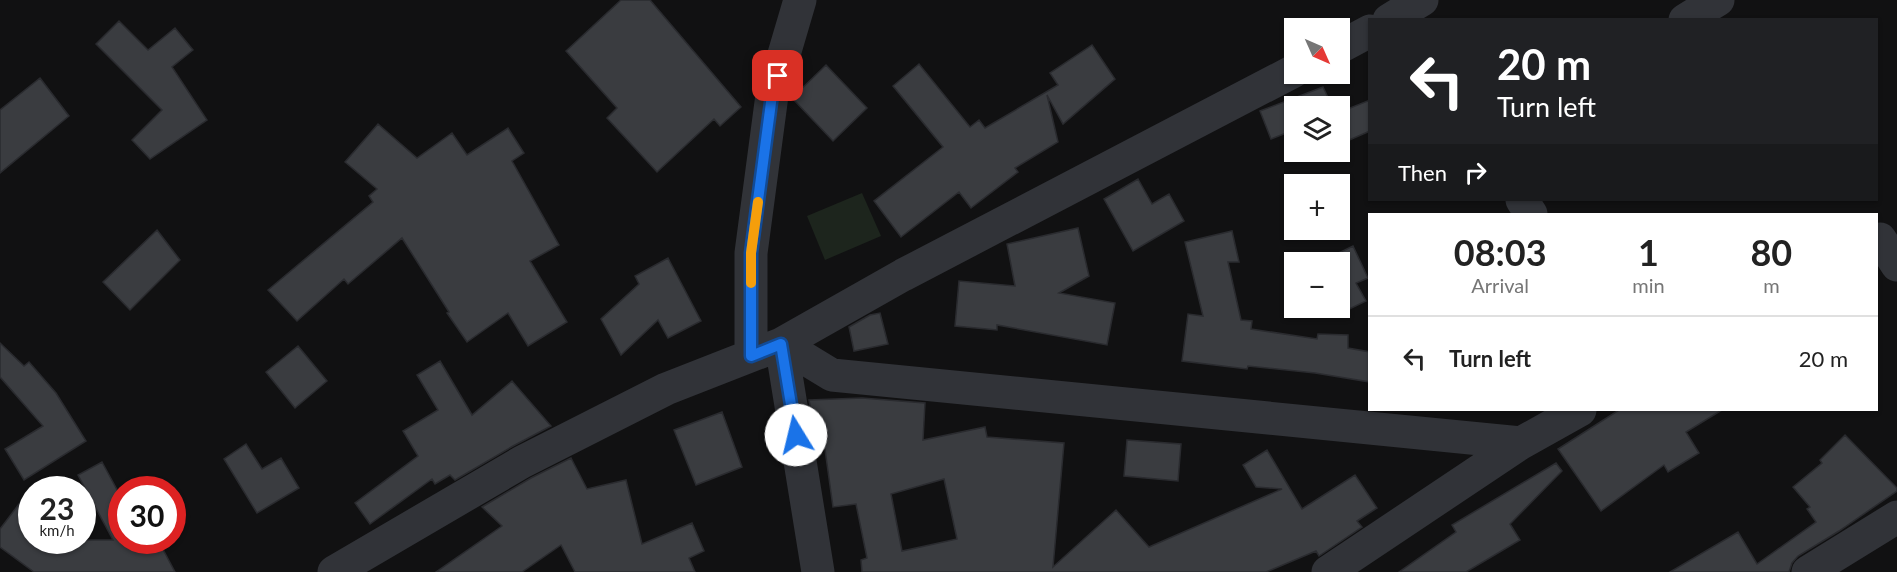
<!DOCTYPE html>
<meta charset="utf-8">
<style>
:root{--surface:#fff;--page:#f2f2f2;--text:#222;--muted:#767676;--line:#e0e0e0}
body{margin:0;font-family:Lato,sans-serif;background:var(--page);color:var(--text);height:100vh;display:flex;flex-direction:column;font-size:22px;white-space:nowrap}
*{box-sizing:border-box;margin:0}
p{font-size:20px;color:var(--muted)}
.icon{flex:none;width:33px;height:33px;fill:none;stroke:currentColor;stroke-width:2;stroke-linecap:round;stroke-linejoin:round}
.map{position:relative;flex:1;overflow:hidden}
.details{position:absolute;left:1368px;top:213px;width:510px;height:198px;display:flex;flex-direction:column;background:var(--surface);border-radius:0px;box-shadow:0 2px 4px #0004}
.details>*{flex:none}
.banner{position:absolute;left:1368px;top:18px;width:510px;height:183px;border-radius:0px;box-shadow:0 2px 4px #0004;background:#202124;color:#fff;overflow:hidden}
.needle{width:39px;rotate:135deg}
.fabs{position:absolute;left:1284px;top:18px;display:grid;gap:12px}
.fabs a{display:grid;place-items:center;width:66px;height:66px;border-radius:0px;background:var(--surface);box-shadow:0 2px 4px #0004;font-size:30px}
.speed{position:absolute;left:18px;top:476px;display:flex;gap:12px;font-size:30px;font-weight:700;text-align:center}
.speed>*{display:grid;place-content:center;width:78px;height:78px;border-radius:50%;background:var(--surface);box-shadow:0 2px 4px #0004;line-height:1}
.speed small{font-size:15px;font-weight:400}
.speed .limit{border:9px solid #d22;background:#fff;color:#111}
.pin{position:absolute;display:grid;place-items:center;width:51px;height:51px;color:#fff;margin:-26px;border-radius:12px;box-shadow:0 3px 9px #0006}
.me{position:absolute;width:66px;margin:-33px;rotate:351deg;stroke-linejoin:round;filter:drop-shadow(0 0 4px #0008)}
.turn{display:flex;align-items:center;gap:21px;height:126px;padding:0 30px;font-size:27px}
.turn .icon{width:78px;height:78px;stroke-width:2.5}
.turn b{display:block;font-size:42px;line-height:51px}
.then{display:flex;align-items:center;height:57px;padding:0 30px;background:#0003;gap:12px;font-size:22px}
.eta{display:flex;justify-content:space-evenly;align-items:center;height:102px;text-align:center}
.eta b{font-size:36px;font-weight:700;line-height:42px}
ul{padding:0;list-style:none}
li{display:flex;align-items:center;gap:18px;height:84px;padding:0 30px;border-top:2px solid var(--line)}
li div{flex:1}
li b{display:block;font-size:22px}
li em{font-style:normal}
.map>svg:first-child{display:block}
.green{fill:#1d251d}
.building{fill:#3a3c40;stroke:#2a2b2f;stroke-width:1.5;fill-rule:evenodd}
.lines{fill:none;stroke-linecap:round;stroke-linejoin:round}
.minor{stroke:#313338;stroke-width:33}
.route-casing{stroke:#114b97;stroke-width:15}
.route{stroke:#1a73e8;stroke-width:10}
.slow{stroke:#f59e0b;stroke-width:10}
</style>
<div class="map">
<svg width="1897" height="572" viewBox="0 0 1897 572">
<rect width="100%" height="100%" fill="#111112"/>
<path class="green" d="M862,193l19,43 -56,24 -18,-44z"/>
<path class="building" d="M621,0h29l91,107 -21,19 -6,-7 -57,53 -50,-54 10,-10 -51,-57z
M119,21l29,29 27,-22 18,22 -21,17 35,53 -57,39 -18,-19 30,-30 -66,-66z
M1092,45l23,34 -52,45 -16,-29 11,47 -43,26 3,4 -47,36 -12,-16 -58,45 -27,-36 69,-54 -50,-61 26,-22 51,63 9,-7 6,8 73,-43 -8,-12z
M826,65l41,43 -34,33 -41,-43z
M40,78l29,38 -69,57v-63z
M1323,87l9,19h-38v24l-23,9 -11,-28z
M1370,100v31l-30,13v-32z
M378,124l39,34 35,-25 15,22 41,-27 16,25 -12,8 47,84 -29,16 37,61 -39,24 -20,-33 -41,29 -20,-29 2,-1 -47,-74 -54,46 -4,-5 -47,42 -29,-31 105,-88 -4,-6 8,-7 -32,-27z
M1138,179l14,25 17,-10 15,27 -51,30 -29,-52z
M1078,228l11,48 -30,17 56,10 -8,42 -110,-20v5l-42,-4 4,-45 56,5 -8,-42z
M157,230l23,30 -50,50 -27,-28z
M1232,231l7,31h-11l13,58 11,1 -1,8 66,10 1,-5 30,1v13l22,4v30l-55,-9 -67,-7 -1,3 -65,-8 6,-47 15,2 -18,-74z
M1353,246l15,32 -12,5 10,18 -29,14 -4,-7h7v-46h-20z
M668,258l33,63 -33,17 -10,-18 -37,35 -20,-36 38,-35 -4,-8z
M880,313l8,31 -34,7 -5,-24 21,-12z
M0,343l24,23 5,-4 27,31 30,48 -62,39 -19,-31 38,-23 -43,-49z
M298,346l29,35 -32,27 -29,-36z
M440,361l32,54 40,-34 39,45 -38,20 -58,34 -5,-5 -15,9 -3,-5 -62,45 -15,-21 63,-47 -15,-25 35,-21 -21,-35z
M862,398l63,5 -2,37 62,-13 2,10 77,6 -11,124 63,-57 33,37 133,-58 -26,-2 -13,-22 24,-15 35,59 53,-34 22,33 -20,13 5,6 -43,29 -3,-5 -50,21h-404l-1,-12 6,-2 -11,-54 -23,3 -11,-79 -8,-1 -5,-27zM944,479l13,60 -55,12 -11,-57z
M1619,410h103l-36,22 13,21 -31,19 -4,-7 -63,46 -43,-62z
M722,412l20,55 -46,18 -22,-55z
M1845,435l52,53v3l-58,40 -41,25 -6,7 -3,9h-119l68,-40 19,32 59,-42 -9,-13 3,-2 -17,-20 29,-24 -2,-3z
M1127,440l54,4 -3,37 -54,-5z
M246,444l16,25 19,-11 18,30 -42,25 -33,-54z
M571,458l16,31 39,-9 16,64 50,-21 12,28 -15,7 6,14h-120l-14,-27 -39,27h-86l66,-46 -20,-19 49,-29z
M102,462l20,37v41h36l17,32h-141l-34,-25v-18l32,-42v53h81l-35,-65z
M1556,463l6,8 -52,53 10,16 -54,32h-67l57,-40 -4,-7z"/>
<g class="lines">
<path class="minor" d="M1389,20l33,-20
M1685,20l33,-20
M1340,47l30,-16
M1522,200l9,14
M1880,239l17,26
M781,344l51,31 689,68
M781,344l37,228
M751,355v-102l21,-158 28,-95
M334,572l188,-110 144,-73 115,-45 122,-69 391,-204
M1328,572l193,-129 59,-33
M1808,572l89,-55"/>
</g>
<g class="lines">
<defs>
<path id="route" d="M778,76l-6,19 -21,158v103l30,-12 15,91"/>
</defs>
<use href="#route" class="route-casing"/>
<use href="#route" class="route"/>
<path class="slow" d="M751,283v-30l7,-51"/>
</g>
</svg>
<div class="fabs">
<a><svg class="needle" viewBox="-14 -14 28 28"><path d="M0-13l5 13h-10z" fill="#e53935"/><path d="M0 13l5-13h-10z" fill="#767676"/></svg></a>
<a><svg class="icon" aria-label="layers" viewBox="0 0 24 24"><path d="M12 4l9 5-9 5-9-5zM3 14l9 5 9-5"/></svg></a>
<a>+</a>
<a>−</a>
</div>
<div class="speed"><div>23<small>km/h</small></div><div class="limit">30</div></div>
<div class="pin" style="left:778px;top:76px;background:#d93025"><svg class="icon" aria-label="arrive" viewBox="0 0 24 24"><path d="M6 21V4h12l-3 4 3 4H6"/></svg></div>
<svg class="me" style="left:796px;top:435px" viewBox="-20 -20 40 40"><circle r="19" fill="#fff"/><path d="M0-13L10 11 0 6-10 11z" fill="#1a73e8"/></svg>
<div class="banner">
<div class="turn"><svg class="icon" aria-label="left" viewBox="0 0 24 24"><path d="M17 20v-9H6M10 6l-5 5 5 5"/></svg><div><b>20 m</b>Turn left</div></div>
<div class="then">Then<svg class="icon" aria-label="right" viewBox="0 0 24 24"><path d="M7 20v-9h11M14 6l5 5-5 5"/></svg></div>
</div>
<section class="details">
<div class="eta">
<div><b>08:03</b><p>Arrival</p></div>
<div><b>1</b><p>min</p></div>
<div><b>80</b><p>m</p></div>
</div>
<ul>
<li><svg class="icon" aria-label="left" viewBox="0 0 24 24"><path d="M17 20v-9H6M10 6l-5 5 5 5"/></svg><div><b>Turn left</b></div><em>20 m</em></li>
</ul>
</section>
</div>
